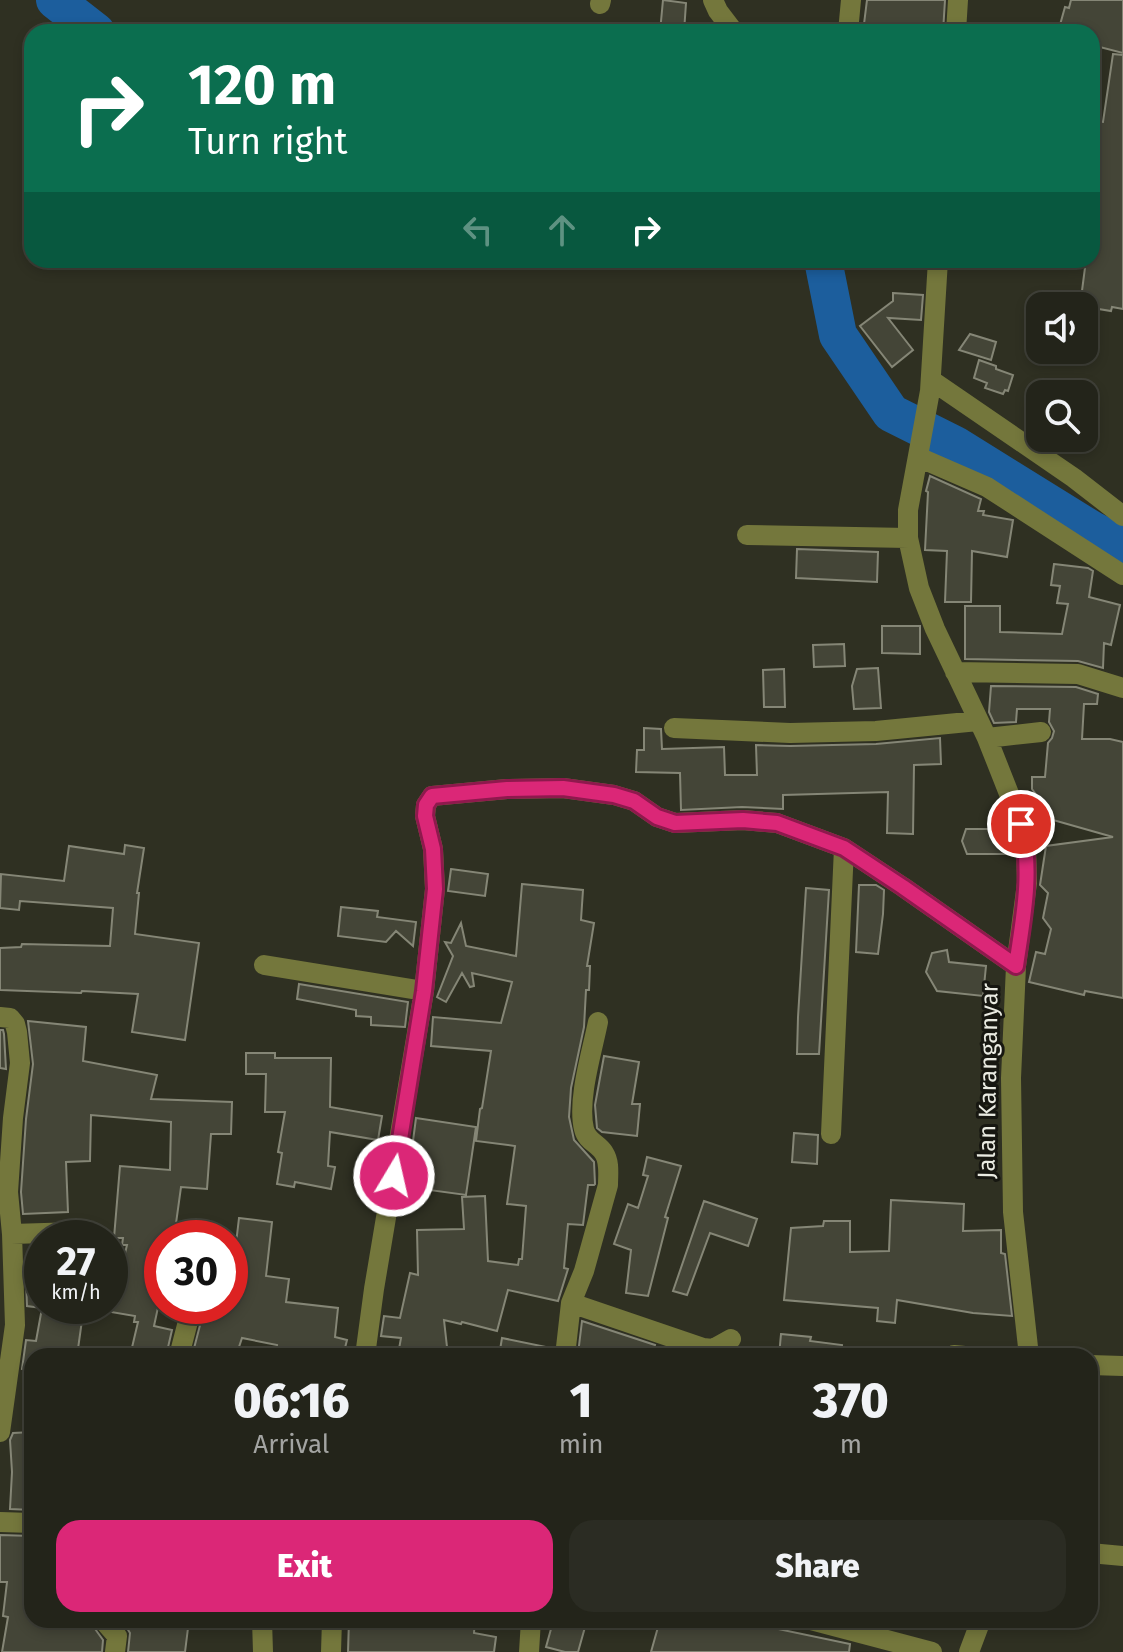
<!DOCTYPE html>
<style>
:root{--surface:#23241a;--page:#2b2c23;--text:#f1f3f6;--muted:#a3a4a2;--line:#404139;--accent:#db2777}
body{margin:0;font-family:"Fira Sans",sans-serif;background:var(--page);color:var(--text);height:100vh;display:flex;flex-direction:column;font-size:30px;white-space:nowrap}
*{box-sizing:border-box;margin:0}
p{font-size:26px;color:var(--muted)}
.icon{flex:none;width:44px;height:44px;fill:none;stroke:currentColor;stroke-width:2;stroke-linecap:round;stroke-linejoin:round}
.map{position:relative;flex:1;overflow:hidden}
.drawer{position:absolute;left:24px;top:1348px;width:1074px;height:280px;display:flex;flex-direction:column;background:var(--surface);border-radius:24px;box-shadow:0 4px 12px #0003,0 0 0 2px var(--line)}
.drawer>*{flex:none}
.banner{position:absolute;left:24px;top:24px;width:1076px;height:244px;border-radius:24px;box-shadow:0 4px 12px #0003,0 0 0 2px var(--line);background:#0b6e4f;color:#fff;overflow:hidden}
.fabs{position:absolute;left:1026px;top:292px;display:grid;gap:16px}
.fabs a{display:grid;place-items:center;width:72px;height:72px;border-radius:16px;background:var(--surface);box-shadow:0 4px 12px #0003,0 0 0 2px var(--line);font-size:40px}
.speed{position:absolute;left:24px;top:1220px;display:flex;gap:16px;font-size:40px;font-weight:700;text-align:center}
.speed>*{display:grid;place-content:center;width:104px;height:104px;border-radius:50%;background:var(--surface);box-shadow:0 4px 12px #0003,0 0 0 2px var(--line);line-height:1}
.speed small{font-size:20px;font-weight:400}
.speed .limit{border:12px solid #d22;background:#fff;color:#111}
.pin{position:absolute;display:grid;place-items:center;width:68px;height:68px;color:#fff;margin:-34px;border:4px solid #fff;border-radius:50%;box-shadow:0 2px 8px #0007}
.me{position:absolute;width:88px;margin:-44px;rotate:9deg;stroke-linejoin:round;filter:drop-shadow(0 0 6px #0008)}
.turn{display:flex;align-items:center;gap:28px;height:168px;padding:0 32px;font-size:36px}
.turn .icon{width:104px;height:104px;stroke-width:2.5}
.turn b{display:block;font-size:56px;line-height:68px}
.lanes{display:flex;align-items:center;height:76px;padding:0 32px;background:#0003;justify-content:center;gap:40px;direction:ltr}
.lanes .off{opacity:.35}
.eta{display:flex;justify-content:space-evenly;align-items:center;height:136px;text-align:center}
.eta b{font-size:48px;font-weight:800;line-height:56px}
.action{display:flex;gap:16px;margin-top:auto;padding:16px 32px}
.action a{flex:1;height:92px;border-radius:24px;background:var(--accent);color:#fff;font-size:32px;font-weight:800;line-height:92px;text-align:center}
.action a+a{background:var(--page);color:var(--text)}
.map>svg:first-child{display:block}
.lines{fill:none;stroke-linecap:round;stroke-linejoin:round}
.river{stroke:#1c5e9d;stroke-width:38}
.building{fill:#444537;stroke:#858676;stroke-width:2}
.minor{stroke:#74773c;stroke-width:20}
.route-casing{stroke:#8e194d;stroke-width:20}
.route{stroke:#db2777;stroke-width:14}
.labels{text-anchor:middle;stroke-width:6;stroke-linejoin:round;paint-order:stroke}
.street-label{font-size:24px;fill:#eaebe2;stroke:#171711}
</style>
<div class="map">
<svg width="1123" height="1652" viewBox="0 0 1123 1652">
<rect width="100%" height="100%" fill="#2f3022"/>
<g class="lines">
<path class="river" d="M55,0l41,32
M823,260l15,75 53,78 64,32 137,85 31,16"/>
</g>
<path class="building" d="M663,0l23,3 -2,29h-24z
M867,0h78l-2,32h-80z
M1071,0h52v53l-31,-8v-13h-34l7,-25 4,1z
M1113,54l10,1v254l-11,-2 -1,4 -31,-5 6,-46h6v-87l3,-19h-3v-33l11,1z
M893,293l30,2 -2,25 -33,-2 25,32 -21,17 -32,-41 33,-25z
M970,334l26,8 -5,18 -32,-10z
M979,360l17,6v3l17,6 -5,16 -3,-1 -2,4 -18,-6 2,-5 -13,-5z
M930,476l51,23 -3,12h6l-1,4 30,5 -6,37 -35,-6 -1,51h-26l2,-51 -22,-1 3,-58 -2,-1z
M797,549l81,3 -1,30 -81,-4z
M1054,564l34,4 5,3 -4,26 31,8 -9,40 -7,-2 -1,25 -25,-7 -113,-2v-53h35v26l62,2 6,-30 -11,-1 3,-17 -9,-1z
M882,626h38v28l-38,-1z
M844,644l1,22 -31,1 -1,-22z
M878,668l3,40 -27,1 -2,-23 5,-17z
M784,669l1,38h-21l-1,-37z
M991,686l85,1 22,7 -1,10h-13l-2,35h28l13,3v256l-38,-7 -1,4 -55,-13 7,-30 9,2 6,-25 -8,-11 5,-25 -8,-8 6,-39 67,-9 -67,-19v-10l-14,-19v-12h13l3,-34 4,-5 2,-7 -5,-9 1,-13h-33l-1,13 -22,1 -5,-11z
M644,728l17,1 1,20 62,-2 1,28h32l-1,-30 34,1 86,-2 64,-6 1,26 -27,1 -1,69 -26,-1 1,-41 -105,3v14l-41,-2 -61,3 -1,-37 -44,-1 1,-22h7z
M966,829h39v25h-38l-5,-13z
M125,845l19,3 -7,45h2l-4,41 64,9 -14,97 -53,-8 6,-38 -56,-3 -1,2 -81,-3v-42l21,-1 1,-3 88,2 3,-38 -93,-7 -1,9 -19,-2 1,-34 63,7 5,-35 55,8z
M451,869l37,5 -3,22 -37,-5z
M522,884l61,6 -2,30 13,3 -7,43h3l-1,24h-3l-2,37 -13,61 -2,29 5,23 20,22 1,22 -1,1h-6l-5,40 -15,-1 -4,44 4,1 -10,32 -50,-11 -11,41 -35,-9 -1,2 -17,-4 4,36h-17v-2l-32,-5 2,-11 -20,-2 3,-20 16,2 10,-45 8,2 -1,-45 47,-1 -2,-32 23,-1 3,65 30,4 1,-6h3l4,-53 -19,-2 8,-58 -39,-5 4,-32 2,-1 9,-57 -60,-5 2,-29 68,6 11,-41 -40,-9 2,13 -4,1 -8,-14 -16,29 -9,-5 16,-41 -8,-14 6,1 10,-20 5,23 50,10z
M859,885h17l8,5 -1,24 -5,40 -22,-2z
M806,888l23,2 -10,164h-22l1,-37z
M341,907l37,4 -1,6 39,5 -3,24 -17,-15 -10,11 -48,-6z
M947,950l2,12 37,4 -3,30 -46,-5 -11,-19 6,-19z
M299,984l109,18 -3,25 -34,-2v-8l-15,-1v-6l-59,-11z
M28,1021l58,6 -3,34 74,14 -6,24 81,3 -1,32h-20l-4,55 -26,-2 -7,51h-12v51l-8,37 18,4 -6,26h-36l8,-34h-4l1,-6 -24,-4 16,-67h-5l1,-7h-9l6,-72 50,4 1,-48 -80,-7 -1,46 -24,1 2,50 -45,2 -2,-22 5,-73 7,-55z
M0,1030h3l1,4 2,35 -6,-1z
M246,1053h29v5h56l-1,49 52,9 -4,24 -48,-8 -2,34 7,1 -4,22 -36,-7 -1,5 -17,-3 5,-31 -4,-1 7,-40h-20l1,-38h-20z
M604,1056l35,6 -7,42h8l-3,32 -35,-4 -5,-4 -2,-23z
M416,1118l60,9 -10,68 -59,-8z
M794,1133l24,2 -1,29 -25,-2z
M647,1157l34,9 -16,51 3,1 -20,78 -22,-3 5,-43 -17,-6 14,-40 10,4 10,-32 -5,-1z
M891,1200l73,4 -1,27 38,-1v23l4,1 7,62 -39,-3 -76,-13 -2,23 -18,-2 1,-13 -94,-8 7,-72 32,-2 1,-5h26v31l39,-1z
M704,1201l53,18 -9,27 -38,-13 -23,62 -14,-4z
M239,1218l33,4 -6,54 23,3 -3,23 52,6 -3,29 12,3 -4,16h-26l-41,-5 1,-6 -35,-7 -6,18h-44l13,-50h25v-38l3,1z
M26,1279l16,2v25h42l-7,50h-45v15l-10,-2 4,-29 10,1 6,-33 -15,-2z
M582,1321l73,24 -3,11h-22l-23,-8 -2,8h-19l-8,-2z
M781,1334l30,3 -1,4 32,4 -1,11h-62z
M502,1338l49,10 -1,8h-51z
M32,1432v78l-22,-1 2,-37 -2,-32 3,-7z
M0,1535l32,1v84l58,2 13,18 -1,12h-100l6,-35 -5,-1 4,-34h-7z
M122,1620h67l-4,32h-57l2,-19z
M349,1620h126l-1,13 22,4 -2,15h-146z
M555,1620h32l-9,32h-13l-19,-5 5,-18h2z
M660,1620h80l17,4v-4h22l-1,9 72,15 -1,8h-198z"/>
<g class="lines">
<path class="minor" d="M713,0l5,11 16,21
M600,4l1,-4
M848,32l3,-32
M956,32l2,-32
M938,260l-8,131 -22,119v28l11,50 16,41 52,109 34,86 5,20 1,39 -11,83 -5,112 2,134 16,144
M931,380l143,98 49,38
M918,457l69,30 136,88
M747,535l161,3
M955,672l123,2 45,14
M674,728l116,5 86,-2 102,-10
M987,738l54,-6
M264,965l160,26
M0,1017l10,1 5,6 2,8 3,31 -7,55 -5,74 4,42 3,91 -15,107
M831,1134l13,-286
M12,1234l65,-2
M571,1303l132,45 10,1 18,-10
M954,1355l11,1
M179,1356l13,-50
M365,1356l9,-67 50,-298 11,-102 -2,-40 -8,-33 1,-11 6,-9 75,-7 56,-1 51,7 20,6 23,16 18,6 68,-3 34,3 67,25 59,39 113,79
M565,1356l6,-53 13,-32 24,-86c0,-10 2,-23 -4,-32 -6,-10 -17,-11 -20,-24 -7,-29 8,-77 14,-107
M1090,1365l33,1
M0,1522l32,1
M1090,1553l33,3
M103,1620l14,16 -2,16
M262,1620l1,32
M811,1620l121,32
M331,1652l1,-32
M529,1652l2,-32
M969,1652l12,-32"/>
</g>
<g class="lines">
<defs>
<path id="route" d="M394,1176l30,-185 11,-102 -2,-40 -8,-33 1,-11 6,-9 75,-7 56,-1 51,7 20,6 23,16 18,6 68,-3 34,3 67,25 59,39 113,79c7,-48 17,-94 5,-142"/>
</defs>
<use href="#route" class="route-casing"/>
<use href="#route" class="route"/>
</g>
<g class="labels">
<g class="street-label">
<text transform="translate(988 1081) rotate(-89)" y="8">Jalan Karanganyar</text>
</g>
</g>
</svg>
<div class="fabs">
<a><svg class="icon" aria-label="sound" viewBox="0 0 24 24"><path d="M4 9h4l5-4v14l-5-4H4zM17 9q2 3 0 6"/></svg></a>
<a><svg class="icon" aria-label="search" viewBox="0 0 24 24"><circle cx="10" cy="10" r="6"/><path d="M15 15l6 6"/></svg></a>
</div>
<div class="speed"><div>27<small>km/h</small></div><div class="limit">30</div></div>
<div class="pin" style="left:1021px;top:824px;background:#d93025"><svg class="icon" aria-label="arrive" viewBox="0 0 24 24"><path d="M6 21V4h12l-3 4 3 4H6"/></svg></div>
<svg class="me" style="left:394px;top:1176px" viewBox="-20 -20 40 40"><circle r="17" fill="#db2777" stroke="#fff" stroke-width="3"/><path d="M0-11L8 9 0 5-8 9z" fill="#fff"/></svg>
<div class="banner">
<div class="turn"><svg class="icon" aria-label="right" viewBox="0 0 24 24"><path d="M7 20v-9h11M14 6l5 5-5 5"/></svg><div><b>120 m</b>Turn right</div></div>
<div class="lanes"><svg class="icon off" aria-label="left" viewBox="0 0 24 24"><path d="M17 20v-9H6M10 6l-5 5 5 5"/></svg><svg class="icon off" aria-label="ahead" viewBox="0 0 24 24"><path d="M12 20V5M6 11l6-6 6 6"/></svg><svg class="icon" aria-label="right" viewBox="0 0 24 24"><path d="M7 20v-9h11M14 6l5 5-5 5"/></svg></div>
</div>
<section class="drawer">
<div class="eta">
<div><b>06:16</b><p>Arrival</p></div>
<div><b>1</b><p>min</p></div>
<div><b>370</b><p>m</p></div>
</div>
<div class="action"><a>Exit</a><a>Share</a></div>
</section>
</div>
